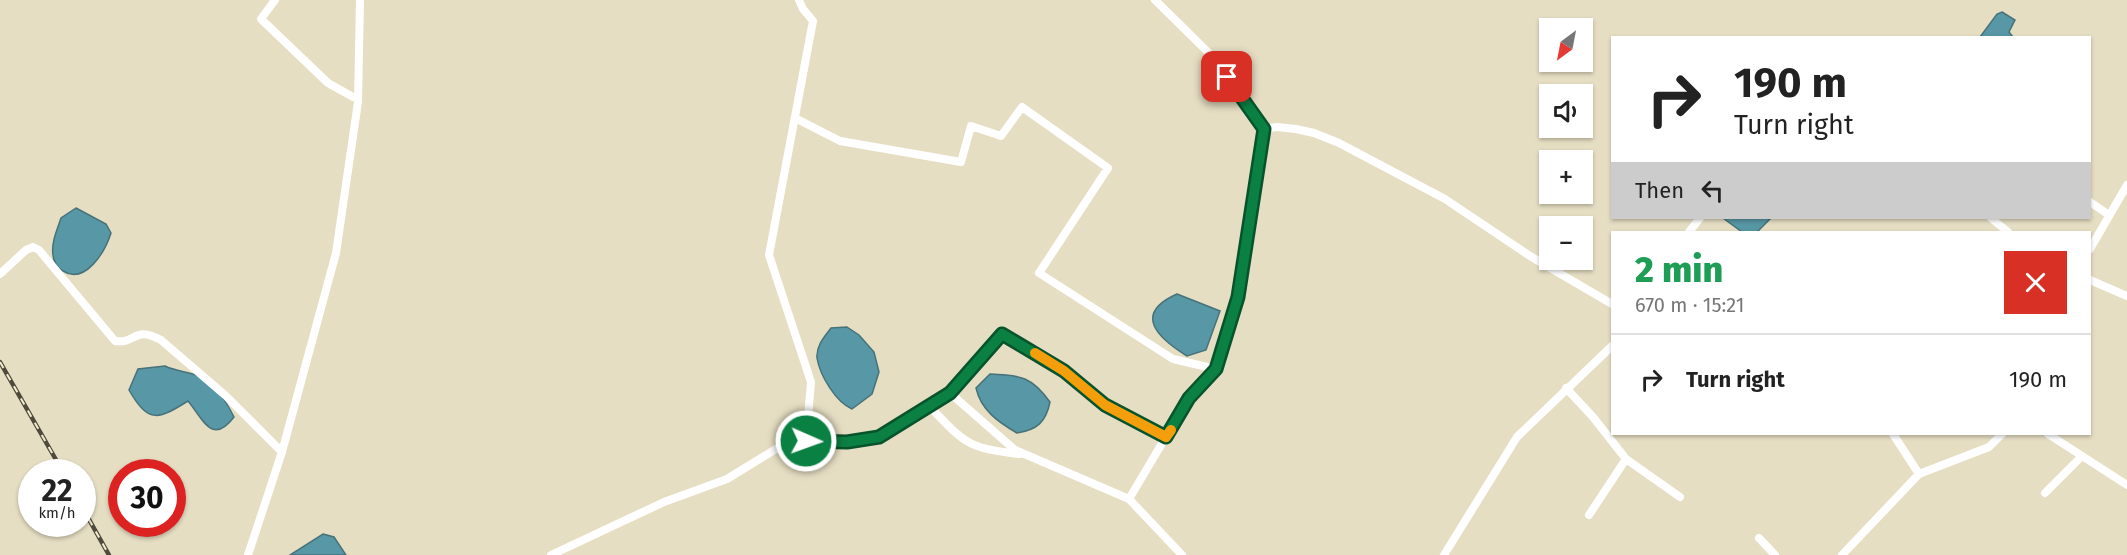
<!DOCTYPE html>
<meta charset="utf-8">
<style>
:root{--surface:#fff;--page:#f2f2f2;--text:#222;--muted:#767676;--line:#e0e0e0}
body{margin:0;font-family:"Fira Sans",sans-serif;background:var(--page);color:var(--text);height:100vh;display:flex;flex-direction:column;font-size:22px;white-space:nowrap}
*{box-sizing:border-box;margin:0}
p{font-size:20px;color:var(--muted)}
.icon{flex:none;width:33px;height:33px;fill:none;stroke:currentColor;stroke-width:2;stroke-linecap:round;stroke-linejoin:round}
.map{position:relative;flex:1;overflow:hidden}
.details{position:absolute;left:1611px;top:231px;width:480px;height:204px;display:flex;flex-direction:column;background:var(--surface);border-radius:0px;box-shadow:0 2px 4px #0004}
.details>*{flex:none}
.hud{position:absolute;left:1611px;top:36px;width:480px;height:183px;border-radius:0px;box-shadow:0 2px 4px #0004;background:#fff;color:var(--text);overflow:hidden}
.needle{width:39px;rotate:212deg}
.tools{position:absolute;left:1539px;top:18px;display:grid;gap:12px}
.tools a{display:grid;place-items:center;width:54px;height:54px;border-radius:0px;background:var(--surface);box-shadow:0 2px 4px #0004;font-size:30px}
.speed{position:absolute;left:18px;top:459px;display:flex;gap:12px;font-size:30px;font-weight:700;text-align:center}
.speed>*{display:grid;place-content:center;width:78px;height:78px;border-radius:50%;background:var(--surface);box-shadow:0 2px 4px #0004;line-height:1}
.speed small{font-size:15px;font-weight:400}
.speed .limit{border:9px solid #d22;background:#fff;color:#111}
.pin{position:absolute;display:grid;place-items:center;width:51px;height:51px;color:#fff;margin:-26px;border-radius:12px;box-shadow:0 3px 9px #0006}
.me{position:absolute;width:66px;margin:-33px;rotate:92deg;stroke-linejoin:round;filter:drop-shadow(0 0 4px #0008)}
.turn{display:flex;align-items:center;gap:21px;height:126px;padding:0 24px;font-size:27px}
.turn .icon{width:78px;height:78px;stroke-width:2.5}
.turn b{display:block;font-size:42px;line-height:51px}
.then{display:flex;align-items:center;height:57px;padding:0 24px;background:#0003;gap:12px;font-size:22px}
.round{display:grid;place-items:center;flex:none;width:63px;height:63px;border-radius:0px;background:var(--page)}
.overview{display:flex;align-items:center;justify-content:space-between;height:102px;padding:0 24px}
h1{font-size:36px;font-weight:800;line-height:45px;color:#1e9e55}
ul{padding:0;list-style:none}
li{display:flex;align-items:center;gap:18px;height:90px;padding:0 24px;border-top:2px solid var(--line)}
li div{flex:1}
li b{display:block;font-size:22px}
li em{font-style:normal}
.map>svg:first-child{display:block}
.water{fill:#5897a5;stroke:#477279;stroke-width:1.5}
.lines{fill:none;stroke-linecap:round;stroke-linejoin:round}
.minor{stroke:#fff;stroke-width:8}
.rail-casing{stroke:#4f4b3c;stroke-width:4.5}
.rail{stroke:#f3ecd0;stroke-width:2;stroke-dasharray:7;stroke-linecap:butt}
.route-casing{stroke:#07532c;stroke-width:15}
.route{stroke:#0b8043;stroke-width:10}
.slow{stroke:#f59e0b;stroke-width:10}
</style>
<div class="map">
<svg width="2127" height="555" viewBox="0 0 2127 555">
<rect width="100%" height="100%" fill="#e6dec3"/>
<path class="water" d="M2002,12l13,8 -6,12 4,5h-33l17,-23z
M76,208l30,16 5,9c-6,19 -26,52 -48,38 -5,-3 -10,-10 -10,-16 -2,-12 4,-25 8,-37z
M1723,218h48l-14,14h-15z
M1177,294l43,17 -14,39 -19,6c-29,-18 -55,-42 -10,-62z
M847,327l12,8 15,17 5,20 -7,22 -20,15c-16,-7 -32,-33 -35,-51 -1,-12 7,-21 14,-30z
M165,366c12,6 29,6 40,13 13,9 22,24 29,38 -22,29 -31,2 -46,-16 -29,18 -39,24 -59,-11l9,-21z
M990,374c31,1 42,3 60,28 -4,20 -13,28 -33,31 -19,-11 -36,-23 -41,-45z
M323,534l11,3 12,18h-56z"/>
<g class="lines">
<path class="minor" d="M275,0l-14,19 67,64 25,14
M799,0l4,9 10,12 -44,234 42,127 -5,59
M1155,0l64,63 30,49 15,17
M797,119l43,22 121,21 10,-36 30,10 21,-29 86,61 -69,105 134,86 43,10
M2090,202l19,13
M1991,218l17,14
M1689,232l11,-14
M2090,249l37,-64
M0,274l26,-24 7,-3 6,3 76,91c22,3 18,-16 46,-1l65,56 56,56
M2090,280l37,16
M1566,388l27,29 33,42 54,38
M950,393l52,-59 61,37 42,34 61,32
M933,410c34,36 38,38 86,44
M1893,434l26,40
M2048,434l79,51
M2045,493l37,-37
M1129,499l60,-101 27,-29 22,-72 26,-168 13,-2 19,2 18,4 25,10 106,56 85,57 82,48
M1589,515l37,-56
M1759,538l16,17
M248,555l34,-103 54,-199 22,-151 2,-102
M551,555l113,-53 63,-23 57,-35 22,-3 41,1 31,-5 72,-44 65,57 114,49 53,56
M1444,555l73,-118 95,-91
M1842,555l77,-81 70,-27 13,-13"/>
<defs>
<path id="rail" d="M0,362l63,110
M82,507l27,48"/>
</defs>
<use href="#rail" class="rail-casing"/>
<use href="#rail" class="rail"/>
</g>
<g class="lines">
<defs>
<path id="route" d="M806,441l41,1 32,-5 71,-44 52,-59 62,37 41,34 61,32 23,-39 27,-29 22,-72 26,-168 -37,-52"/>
</defs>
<use href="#route" class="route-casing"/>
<use href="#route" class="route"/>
<path class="slow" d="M1035,353l29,18 41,34 61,32 5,-7"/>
</g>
</svg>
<div class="tools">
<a><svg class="needle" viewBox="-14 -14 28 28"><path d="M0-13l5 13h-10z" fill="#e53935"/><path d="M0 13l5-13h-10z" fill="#767676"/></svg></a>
<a><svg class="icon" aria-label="sound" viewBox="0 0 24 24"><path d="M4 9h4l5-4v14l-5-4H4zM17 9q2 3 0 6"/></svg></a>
<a>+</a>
<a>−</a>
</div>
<div class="speed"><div>22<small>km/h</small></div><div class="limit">30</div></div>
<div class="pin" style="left:1227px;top:77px;background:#d93025"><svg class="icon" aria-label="arrive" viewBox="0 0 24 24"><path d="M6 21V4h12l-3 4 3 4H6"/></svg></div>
<svg class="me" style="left:806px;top:441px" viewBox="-20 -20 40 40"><circle r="17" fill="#0b8043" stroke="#fff" stroke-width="3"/><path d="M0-11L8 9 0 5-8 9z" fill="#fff"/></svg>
<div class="hud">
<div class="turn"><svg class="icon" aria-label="right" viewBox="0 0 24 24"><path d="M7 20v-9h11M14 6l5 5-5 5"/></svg><div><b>190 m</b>Turn right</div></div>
<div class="then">Then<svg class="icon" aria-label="left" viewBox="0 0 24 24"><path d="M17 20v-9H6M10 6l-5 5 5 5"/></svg></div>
</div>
<section class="details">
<div class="overview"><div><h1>2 min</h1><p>670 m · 15:21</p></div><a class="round" style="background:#d93025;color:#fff"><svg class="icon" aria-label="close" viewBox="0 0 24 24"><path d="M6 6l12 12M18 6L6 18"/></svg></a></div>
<ul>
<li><svg class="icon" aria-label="right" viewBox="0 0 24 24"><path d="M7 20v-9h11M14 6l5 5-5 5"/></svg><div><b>Turn right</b></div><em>190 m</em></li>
</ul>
</section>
</div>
